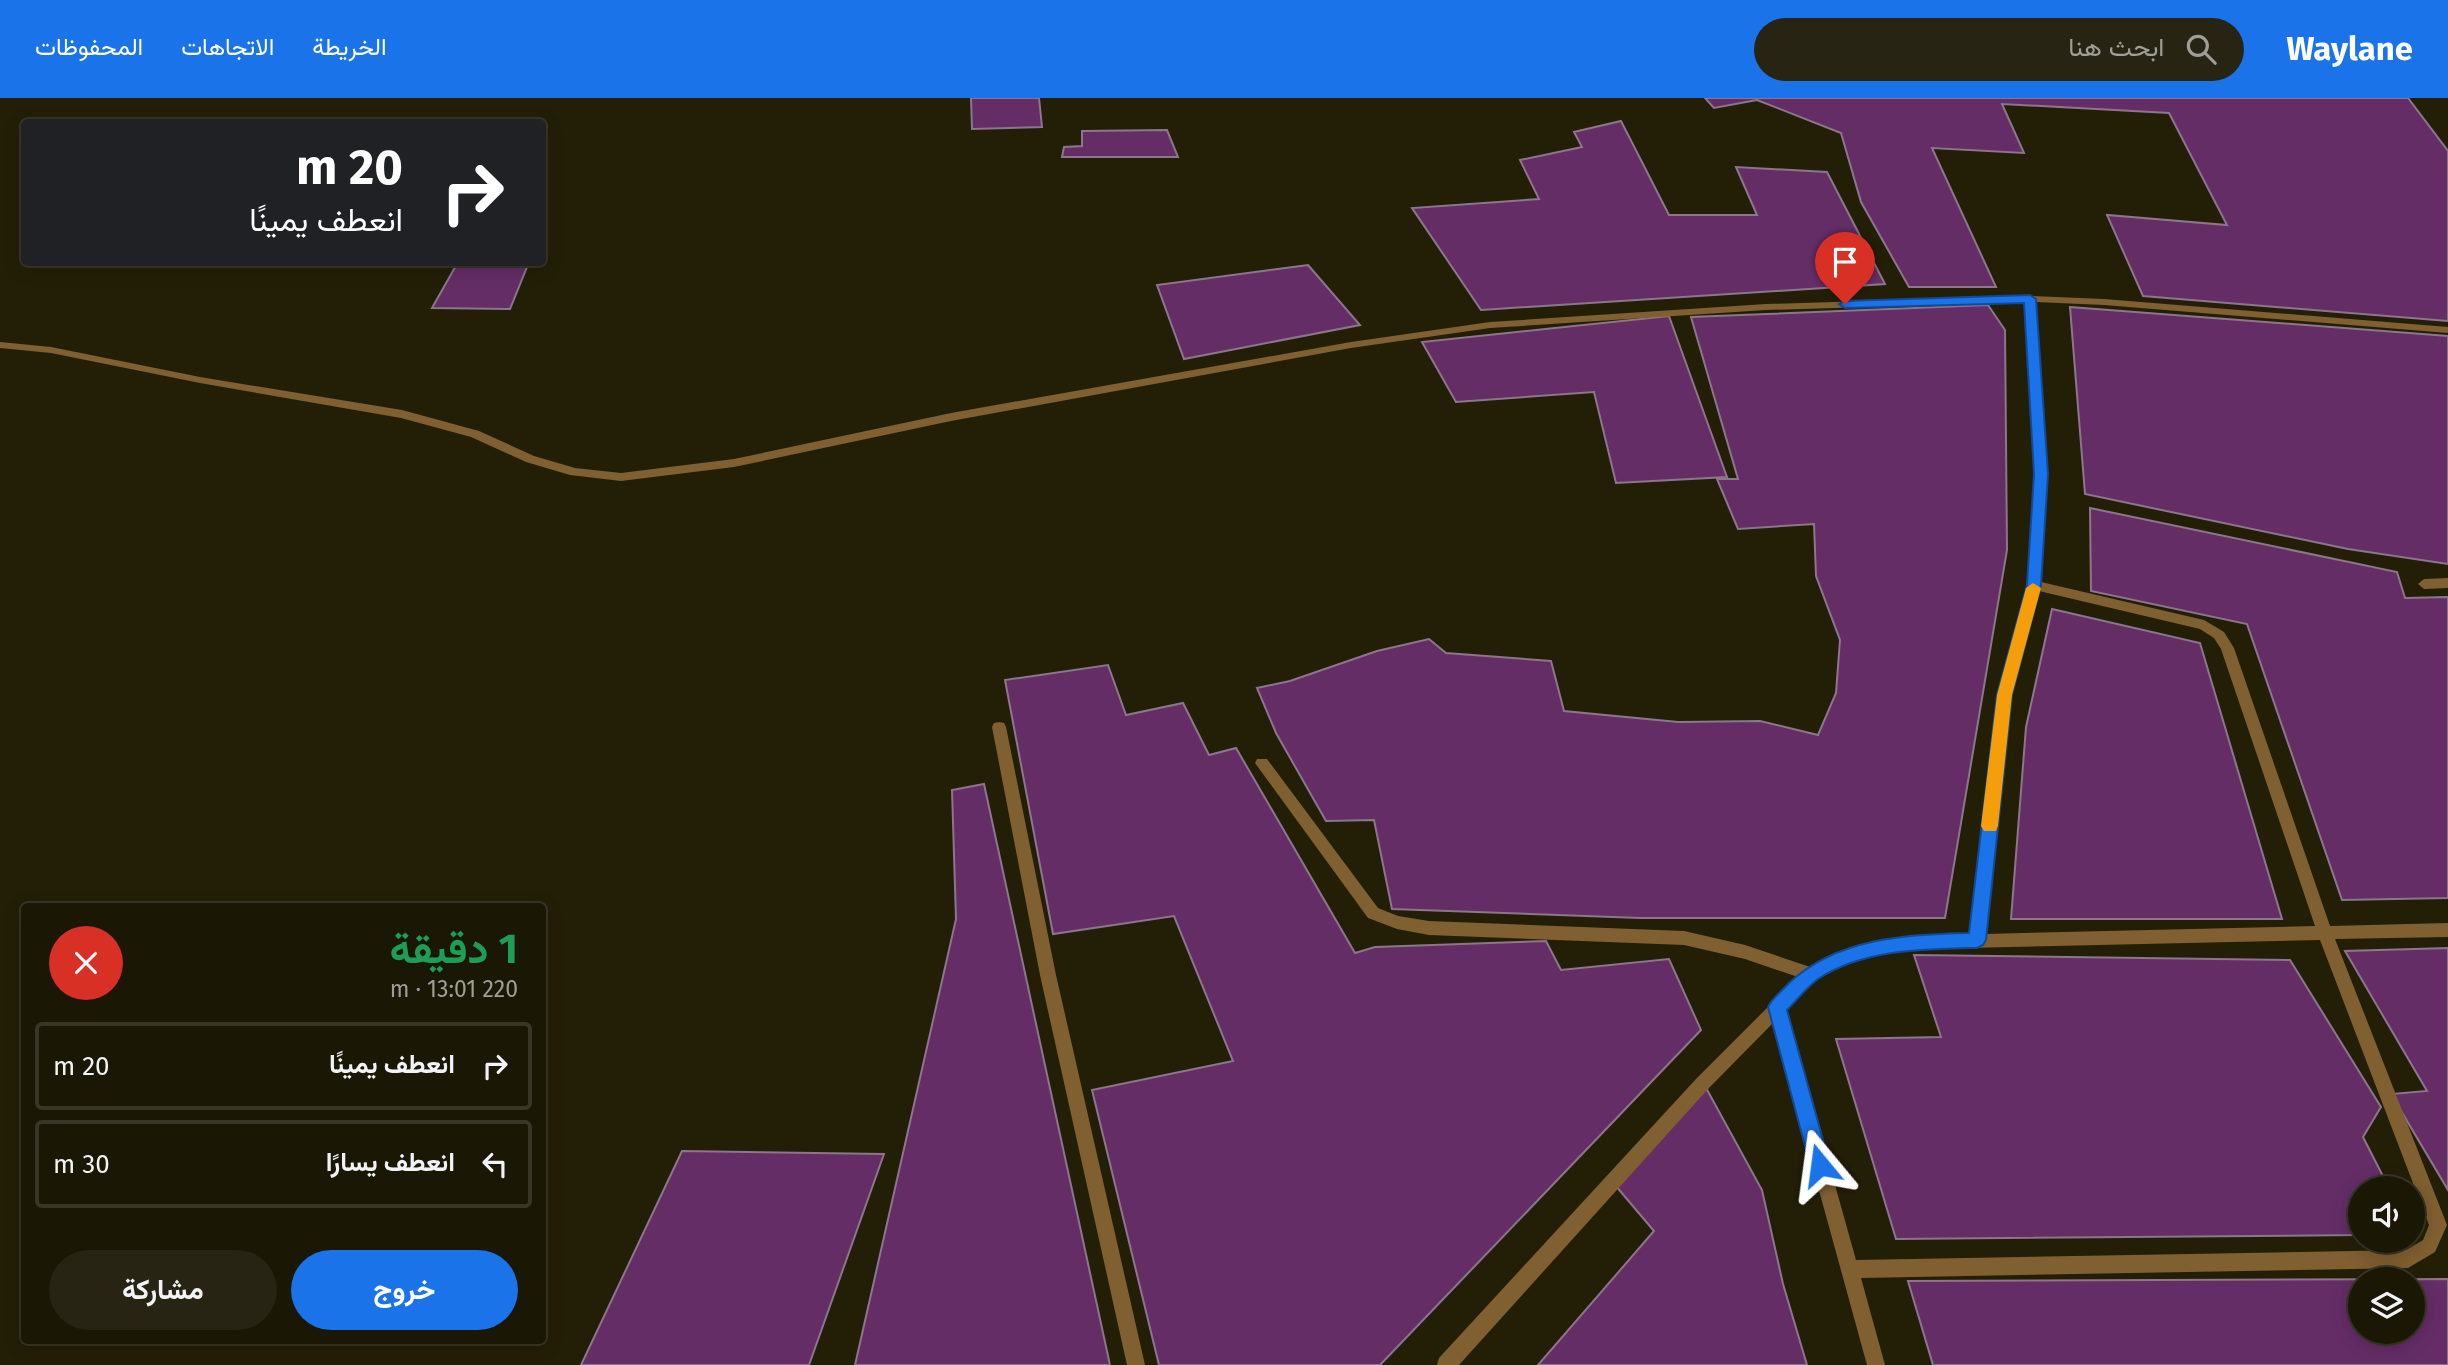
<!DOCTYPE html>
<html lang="ar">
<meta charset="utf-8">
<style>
:root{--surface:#1a1705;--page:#272413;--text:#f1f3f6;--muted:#9f9f9a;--line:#383627;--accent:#1a73e8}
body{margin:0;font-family:"Fira Sans",Vazirmatn,sans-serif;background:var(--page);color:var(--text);direction:rtl;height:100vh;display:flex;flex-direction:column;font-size:26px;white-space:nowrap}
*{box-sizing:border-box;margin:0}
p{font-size:23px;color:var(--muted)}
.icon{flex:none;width:38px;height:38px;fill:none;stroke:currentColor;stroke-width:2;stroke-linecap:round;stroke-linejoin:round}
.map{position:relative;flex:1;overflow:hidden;direction:ltr}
.side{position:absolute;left:21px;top:805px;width:525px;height:441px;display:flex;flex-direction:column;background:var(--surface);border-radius:7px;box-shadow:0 4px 18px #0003,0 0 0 2px var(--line);direction:rtl}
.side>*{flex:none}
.banner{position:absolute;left:21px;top:21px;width:525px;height:147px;border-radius:7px;box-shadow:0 4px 18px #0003,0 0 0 2px var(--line);direction:rtl;background:#202124;color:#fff;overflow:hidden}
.controls{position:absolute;left:2348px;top:1078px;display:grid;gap:14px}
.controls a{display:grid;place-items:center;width:77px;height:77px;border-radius:50%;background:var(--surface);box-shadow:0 4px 18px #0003,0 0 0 2px var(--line);font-size:35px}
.pin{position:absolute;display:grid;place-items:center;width:60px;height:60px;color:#fff;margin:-72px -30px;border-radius:50% 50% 50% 0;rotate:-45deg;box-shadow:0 0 7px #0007}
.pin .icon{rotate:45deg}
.me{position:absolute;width:77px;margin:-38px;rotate:344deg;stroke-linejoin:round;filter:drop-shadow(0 0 5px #0008)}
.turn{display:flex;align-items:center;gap:24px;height:147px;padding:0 28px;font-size:32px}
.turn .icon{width:91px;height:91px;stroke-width:2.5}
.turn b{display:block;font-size:49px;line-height:60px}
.round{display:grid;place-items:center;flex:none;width:74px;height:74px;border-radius:37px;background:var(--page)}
.head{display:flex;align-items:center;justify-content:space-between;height:119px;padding:0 28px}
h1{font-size:42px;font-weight:700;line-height:52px;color:#1e9e55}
.action{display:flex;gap:14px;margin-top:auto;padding:14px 28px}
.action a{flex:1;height:80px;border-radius:42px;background:var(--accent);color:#fff;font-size:28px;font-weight:700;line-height:80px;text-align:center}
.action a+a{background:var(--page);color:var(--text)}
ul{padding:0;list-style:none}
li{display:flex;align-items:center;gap:21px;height:88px;margin:0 14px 10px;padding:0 14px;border:4px solid var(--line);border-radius:7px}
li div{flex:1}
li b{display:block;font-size:26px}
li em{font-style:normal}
header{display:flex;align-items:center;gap:42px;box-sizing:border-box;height:98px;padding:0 35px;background:var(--accent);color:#fff}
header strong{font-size:33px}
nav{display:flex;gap:38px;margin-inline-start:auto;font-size:24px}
.search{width:490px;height:63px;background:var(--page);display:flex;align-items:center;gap:18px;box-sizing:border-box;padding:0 24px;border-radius:38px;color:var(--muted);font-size:26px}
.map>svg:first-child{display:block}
.building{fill:#642d66;stroke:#8b768b;stroke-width:2;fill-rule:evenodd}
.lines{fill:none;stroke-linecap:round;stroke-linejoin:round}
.minor{fill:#805f30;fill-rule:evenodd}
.route{fill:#1a73e8;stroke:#114b97;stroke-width:2}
.slow{fill:#f59e0b}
</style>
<header>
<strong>Waylane</strong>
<div class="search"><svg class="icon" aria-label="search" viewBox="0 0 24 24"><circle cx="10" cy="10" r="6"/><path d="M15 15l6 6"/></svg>ابحث هنا</div>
<nav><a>الخريطة</a><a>الاتجاهات</a><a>المحفوظات</a></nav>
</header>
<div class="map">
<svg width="2448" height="1267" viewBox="0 0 2448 1267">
<rect width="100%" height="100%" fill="#231f07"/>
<path class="building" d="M971,0h68l3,29 -70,2z
M1705,0h703l40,53v170l-305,-25 -36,-81 120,10 -58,-112 -167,-9 22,49 -92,-5 64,139h-87l-48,-85 -20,-69 -84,-33 -43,8z
M1621,23l48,94h88l-21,-48 91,5 58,112 -404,26 -69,-102 127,-9 -19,-39 62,-13 -8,-15z
M1167,32l11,27h-116l2,-10 18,-1v-15z
M458,164h71l-19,47 -78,-1z
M1308,167l52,60 -176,34 -27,-74z
M1988,207l17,25 2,220 -62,368h-305l-248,-9 -18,-89 -48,1 -50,-88 -19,-45 33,-7 87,-30 52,-12 17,14 105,8 13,50 114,11 82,-1 58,14 18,-42 4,-53 -24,-64 -2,-52 -76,5 -21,-50h21l-47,-162z
M2070,209l378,29v228l-100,-15 -263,-55z
M1669,218l58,161 -111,6 -22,-91 -138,10 -34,-60z
M2090,410l307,64 8,26 43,-1v301l-106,2 -95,-276 -156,-33z
M2052,511l148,34 82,276h-271l15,-192z
M1108,567l18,50 57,-12 26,52 27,-7 119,205 20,-6 171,-6 15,29 108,-11 32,71 -321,335h-221l-67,-275 141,-29 -59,-145 -121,18 -48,-254z
M984,686l126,581h-255l101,-446 -4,-129z
M2448,850v242l-57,-96 36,-3 -82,-140z
M1914,857l376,5 91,147 -18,30 26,51h-28v47l-465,4 -60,-200 105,-2z
M1705,988l57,104 21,94 24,81h-269l116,-134 -39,-46z
M682,1053l202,3 -75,211h-228z
M2448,1181v86h-515l-25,-84zM2361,1181h52v53h-52z"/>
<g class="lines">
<path class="minor" d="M2030,198l74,3 344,28v6l-344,-28 -68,-3 11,171 -6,109 163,38 20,12 10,16 96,278 118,-3v14l-113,2 112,286 -12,27 -27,16 -547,10 24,87h-18l-94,-342 -65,66 -249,276h-22l2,-7 257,-279 102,-102 -53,-18 -61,-14 -255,-10 -32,-6 -29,-11 -113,-155 2,-4h10l111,149 20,8 31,5 255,10 61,14 65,22 48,-22 61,-10 51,-1 28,-240 30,-109 7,-112 -10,-171 -259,8 -276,18 -139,20 -400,73 -217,46 -113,14 -51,-6 -44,-13 -55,-25 -70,-19 -201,-35 -149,-30 -51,-5v-6l51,5 149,30 202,33 77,21 55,25 41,12 46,5 113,-14 217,-46 400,-71 139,-20 276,-18zM2039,493l161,38 14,9 7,11 94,277 -330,8 27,-240zM2320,842l109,285 -6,15 -17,10 -550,10 -70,-250 31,-31 43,-21 59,-9z
M2448,480v10l-24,1 -6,-5 6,-5z
M999,624l5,1 2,4 50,248 89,390h-18l-87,-390 -48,-248 2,-4z"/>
</g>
<path class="route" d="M2030,197l6,4 12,175 -7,111 -29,110 -26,245 -3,5 -6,3c-53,1 -113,1 -159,31 -11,8 -21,21 -31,31l43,155 -3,6 -7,3 -7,-3 -3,-6 -42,-158c4,-9 14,-16 21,-24 48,-45 118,-49 180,-50l28,-238 30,-110 7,-111 -10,-171 -179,5 -6,-4 6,-3z"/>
<path class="slow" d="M2033,485l8,5 -29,107 -14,131 -2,5h-12l-3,-5 16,-131 29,-107z"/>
</svg>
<div class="controls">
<a><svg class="icon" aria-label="sound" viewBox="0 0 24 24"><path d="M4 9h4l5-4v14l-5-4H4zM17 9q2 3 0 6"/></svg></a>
<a><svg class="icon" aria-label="layers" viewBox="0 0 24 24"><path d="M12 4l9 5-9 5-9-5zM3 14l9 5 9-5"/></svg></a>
</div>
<div class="pin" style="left:1845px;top:206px;background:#d93025"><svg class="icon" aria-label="arrive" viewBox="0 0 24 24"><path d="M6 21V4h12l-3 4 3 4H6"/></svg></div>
<svg class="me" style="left:1820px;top:1067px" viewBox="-20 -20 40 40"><path d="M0-17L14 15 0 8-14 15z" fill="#1a73e8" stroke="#fff" stroke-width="4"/></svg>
<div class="banner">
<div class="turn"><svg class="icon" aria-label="right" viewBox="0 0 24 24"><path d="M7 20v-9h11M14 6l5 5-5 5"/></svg><div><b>20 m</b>انعطف يمينًا</div></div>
</div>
<section class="side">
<div class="head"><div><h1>1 دقيقة</h1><p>220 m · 13:01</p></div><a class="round" style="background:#d93025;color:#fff"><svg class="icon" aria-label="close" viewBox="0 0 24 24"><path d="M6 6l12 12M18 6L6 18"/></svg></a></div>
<ul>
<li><svg class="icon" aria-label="right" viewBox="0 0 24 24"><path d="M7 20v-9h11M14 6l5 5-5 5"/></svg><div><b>انعطف يمينًا</b></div><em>20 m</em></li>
<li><svg class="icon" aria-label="left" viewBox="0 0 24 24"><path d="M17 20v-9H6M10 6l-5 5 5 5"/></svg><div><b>انعطف يسارًا</b></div><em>30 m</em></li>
</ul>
<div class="action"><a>خروج</a><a>مشاركة</a></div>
</section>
</div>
